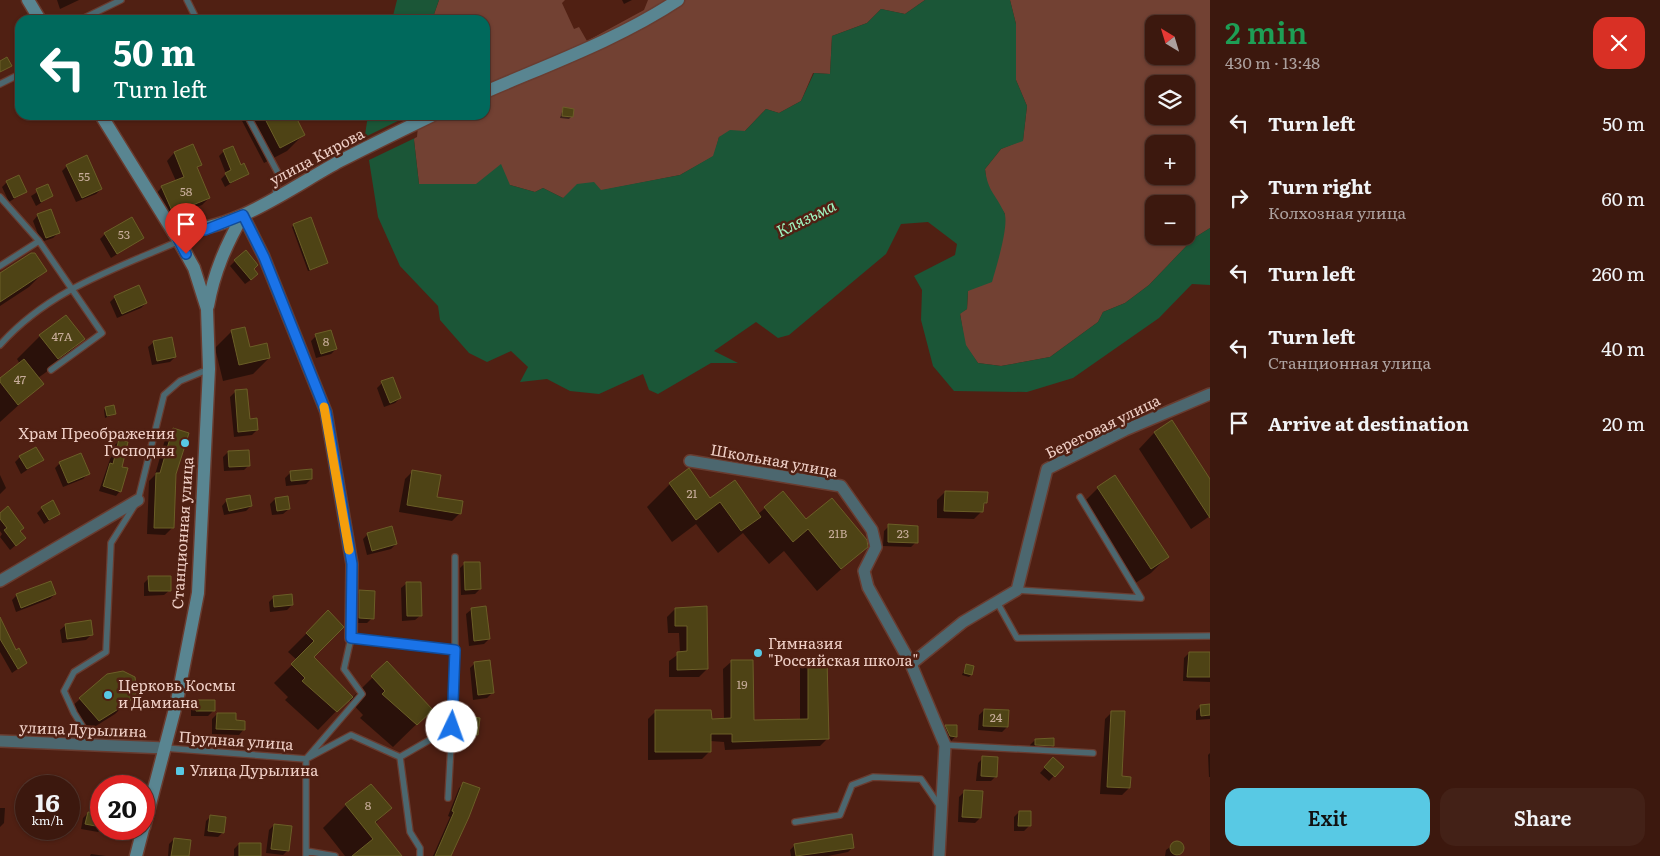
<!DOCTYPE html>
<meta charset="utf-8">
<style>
:root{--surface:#3c180e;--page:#432117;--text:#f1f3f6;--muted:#aca09e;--line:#55372e;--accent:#58c9e4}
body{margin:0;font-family:Literata,serif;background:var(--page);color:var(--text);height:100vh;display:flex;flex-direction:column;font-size:19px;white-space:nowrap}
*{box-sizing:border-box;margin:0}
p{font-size:16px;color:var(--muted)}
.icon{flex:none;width:28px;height:28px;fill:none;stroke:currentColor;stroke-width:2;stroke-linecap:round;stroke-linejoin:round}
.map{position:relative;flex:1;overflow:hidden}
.panel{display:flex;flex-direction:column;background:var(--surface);width:450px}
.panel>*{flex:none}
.top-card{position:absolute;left:15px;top:15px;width:475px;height:105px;border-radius:15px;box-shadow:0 1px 4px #0004,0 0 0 1px var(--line);background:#00695c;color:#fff;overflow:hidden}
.needle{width:32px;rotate:322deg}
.controls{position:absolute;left:1145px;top:15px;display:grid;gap:10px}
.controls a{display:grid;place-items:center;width:50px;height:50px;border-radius:10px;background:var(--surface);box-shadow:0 1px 4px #0004,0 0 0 1px var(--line);font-size:25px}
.speed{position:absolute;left:15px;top:775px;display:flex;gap:10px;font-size:25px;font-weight:700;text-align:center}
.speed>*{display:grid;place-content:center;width:65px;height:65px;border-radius:50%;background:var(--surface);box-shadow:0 1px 4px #0004,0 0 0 1px var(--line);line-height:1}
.speed small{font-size:12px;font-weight:400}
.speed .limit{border:8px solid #d22;background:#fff;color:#111}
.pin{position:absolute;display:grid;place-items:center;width:42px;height:42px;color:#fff;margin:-51px -21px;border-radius:50% 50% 50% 0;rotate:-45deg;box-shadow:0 0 5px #0007}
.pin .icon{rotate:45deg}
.me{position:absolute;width:55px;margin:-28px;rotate:3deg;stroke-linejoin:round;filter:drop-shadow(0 0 4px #0008)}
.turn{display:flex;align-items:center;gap:18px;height:105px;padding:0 15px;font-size:22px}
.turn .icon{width:65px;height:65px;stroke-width:2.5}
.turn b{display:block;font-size:35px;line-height:42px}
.round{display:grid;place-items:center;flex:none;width:52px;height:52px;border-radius:15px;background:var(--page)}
.summary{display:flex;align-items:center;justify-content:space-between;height:85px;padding:0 15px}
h1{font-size:30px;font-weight:600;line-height:38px;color:#1e9e55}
.cta{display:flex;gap:10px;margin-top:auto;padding:10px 15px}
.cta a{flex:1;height:58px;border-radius:15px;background:var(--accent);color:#111;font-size:20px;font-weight:600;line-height:58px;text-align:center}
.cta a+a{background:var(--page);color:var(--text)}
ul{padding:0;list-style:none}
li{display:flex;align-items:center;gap:15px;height:75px;padding:0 15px}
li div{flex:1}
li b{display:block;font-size:19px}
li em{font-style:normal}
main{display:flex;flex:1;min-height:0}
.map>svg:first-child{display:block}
.green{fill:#724133;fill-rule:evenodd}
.water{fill:#1b5637}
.pier{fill:#502013}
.shadow{fill:#0007}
.building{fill:#4e4315;stroke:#6b5e27}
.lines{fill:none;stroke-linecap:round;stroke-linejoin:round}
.lane-casing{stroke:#693c30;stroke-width:8}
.street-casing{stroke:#693c30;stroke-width:14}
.secondary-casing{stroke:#693c30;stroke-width:15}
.lane{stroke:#4c676f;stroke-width:5.5}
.street{stroke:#4c676f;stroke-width:11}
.secondary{stroke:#598591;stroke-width:12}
.route-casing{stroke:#114b97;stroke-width:12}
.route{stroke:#1a73e8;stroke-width:9}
.slow{stroke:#f59e0b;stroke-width:9}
.poi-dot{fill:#58c9e4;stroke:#502013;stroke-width:2}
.labels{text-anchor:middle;stroke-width:5;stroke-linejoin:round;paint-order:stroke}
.number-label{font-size:12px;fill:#c7ac9a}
.street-label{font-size:15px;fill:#efcfc6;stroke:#502013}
.poi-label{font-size:15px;fill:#efcfc6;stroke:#502013;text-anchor:start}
.water-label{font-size:16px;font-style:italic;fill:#a0f7c2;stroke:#502013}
</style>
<main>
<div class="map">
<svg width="1210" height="856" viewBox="0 0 1210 856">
<rect width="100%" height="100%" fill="#502013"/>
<path class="green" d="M439,0h126l-3,3 12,26 5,-2 8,14 57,-31 4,-10h277l-20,14 -24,-5 -14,14 -35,13 -2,38 -17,-1 -12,28 -22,12 -13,-4 -21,22 -26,6 -5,19 -34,19 -117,23 -20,-10 -8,4 -25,-7 -91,-1 -5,-44 3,-25h68v-95h-53z
M1010,0h200v228l-16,10 -45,47 -24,18 -22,9 -5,10 -48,35 -49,9 -23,-3 -13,-18 -5,-32 7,-4 1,-18 37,-77 -18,-28 -2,-17 16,-20 22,-9 4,-34 -11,-26v-56zM1154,24h32v32h-32zM1154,84h32v32h-32zM1154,144h32v32h-32zM1154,204h32v32h-32z"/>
<path class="water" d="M397,0h42l-7,20h-40z
M925,0h85l6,24v56l11,26 -4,35 -22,8 -16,20c3,23 10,24 19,43 6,11 -8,56 -12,70l-24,9 -1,18 -7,5 6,31 12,18 23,3 49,-9 48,-35 5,-10 22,-9 24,-18 45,-47 16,-10v57l-18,-1 -33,34 -86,60 -46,14 -73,-1 -21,-25 -12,-46 1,-30 -8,-14 41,-21 2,-11 -29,-22 -27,2 -15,30 -97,81 -11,3 -22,-16 -42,29 24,12h-27l-53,31 -9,-4 -6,-16 -44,20 -29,-3 -23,-12 -27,3 8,-15 -17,-16 -24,11 -18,-9 -29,-33 -2,-14 -38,-40 -22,-49 -13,-82 3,-20h49l-3,25 5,44h57l25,-20 9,21 25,7 8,-4 20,10 14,-14 17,-2 7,8 79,-15 33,-19 6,-19 11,-7 15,1 21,-22 13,4 22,-12 13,-28 16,1 2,-38 35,-13 14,-14 24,5z"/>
<path class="pier" d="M410,115h9l-2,22 -50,24 -4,-23z"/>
<path class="shadow" d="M57,0h22l-19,9z
M622,0h10l-8,4z
M163,17l2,3h-9z
M563,109l8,8 -2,2 -9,-1z
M239,115h54l10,20 -16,16 -23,12z
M192,146l9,19 -5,4 13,29 -7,7 -37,14 -10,-24 7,-8 14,-6 -9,-20 7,-8z
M224,151l24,22 -23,14 -4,-8 5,-5 -7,-18z
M67,166l34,23 -5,5 -20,8 -14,-31z
M7,182l18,10 -16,10 -7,-15z
M47,186l5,10 -16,10 -5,-10z
M38,215l20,18 -5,5 -12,4 -8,-21z
M294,225l32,38 -2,2 -16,6 -16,-44z
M105,234l38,4 -32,20 -11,-19z
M34,253l11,18 -16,16 -29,19v-32z
M235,261l17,8v10l-7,5 -15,-18z
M115,297l31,6 -5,5 -24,10 -7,-16z
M66,316l17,23 -23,23 -22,16 4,6 -42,38v-43l20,-15 -3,-5 23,-23z
M231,332l18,16 20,10 -16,16 -30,7 -8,-33z
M316,336l20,13 -5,5 -15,4 -5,-17z
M154,342l21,15 -5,5 -18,3 -4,-18z
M382,383l18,15 -5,5 -11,4 -7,-19z
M235,392l14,28 8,10 -5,5 -18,2 -4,-40z
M106,408l9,6 -10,4 -1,-8z
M1171,422l39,59v35l-19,13 -52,-80 15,-16z
M173,429l2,44 -3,55 -7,7 -18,-1 2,-53 6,-6 11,-39z
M119,441l1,50 -4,5 -17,-5 16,-46z
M228,452l21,13 -5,5 -20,1 -1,-14z
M20,457l22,3 -21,14 -6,-12z
M60,463l28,11 -5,5 -20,8 -8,-19z
M413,471l23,27 24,15 -8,8 -53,-9 6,-33z
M291,472l20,7 -5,5 -20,2 -1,-8z
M0,475l6,13 -6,6z
M734,482l24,32 25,-21 23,28 61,25 -50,45 -33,-40 -15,13 -26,-31 -25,20 -22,-29 -24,18 -25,-35 23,-23 40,15z
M1098,488l69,69 -16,16 -17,11 -52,-80z
M945,492l41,11 -4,3v5l-8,8 -37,-1v-18z
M275,499l14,10 -6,5 -11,1 -2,-11z
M227,500l24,6 -5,5 -22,4 -2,-9z
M42,508l17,6 -15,10 -7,-11z
M0,514l24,24 -14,12 -10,-13 2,-3 -2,-3z
M889,526l27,16 -5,5 -28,-1 1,-15z
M368,534l28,10 -5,5 -24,6 -4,-16z
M465,563l15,26 -5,5 -14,1 -1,-27z
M149,578l21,12 -6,5 -20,1v-13z
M407,583l14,32 -6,5 -13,1 -1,-33z
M360,592l12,26 -5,5h-13l1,-26z
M55,594l-5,5 -34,13 -4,-12 5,-5z
M274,597l18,8 -5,5 -17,2 -1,-10z
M706,607l1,62 -8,8h-30v-16l11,-8 -1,-20h-11l-1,-16 8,-8z
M472,609l17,30 -5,5 -15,2 -3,-32z
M328,612l-15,45 39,41 35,-35 44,47 -38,37 -33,-29 3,-3 -15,-16 -30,31 -33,-30 3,-3 -14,-14 23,-23 -9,-8z
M0,625l15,27 11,11 -14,10 -12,-21z
M66,625l25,10 -5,5 -24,3 -2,-13z
M1189,653l21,1v28l-27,-1 1,-23z
M808,660l20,78 -8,8 -95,4 -1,-8 -14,-1v10l-8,8 -54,1v-41l8,-8 55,9h13l-1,-51 8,-7 21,60 48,-2v-52z
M475,663l17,30 -5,5 -14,2 -3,-32z
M966,665l5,10 -2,2 -7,-2z
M80,699l47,3 -12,12 -27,17 -19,-22z
M196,701l17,10 -5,5h-17v-10z
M1210,705v14l-14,1v-9l5,-5z
M984,710l23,17 -5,5 -24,-2 1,-15z
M1112,712l9,65 8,11 -7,7 -22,-1 5,-75z
M217,714l17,8 10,7 -5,6 -27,-1v-15z
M466,717l11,18 -5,5 -13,-2 2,-16z
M945,726l11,1v9l-5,5h-6l-5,-10z
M1035,740l17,6 -5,5 -17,-1v-5z
M1210,753v24h-1l-1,-22z
M983,758l13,18 -5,5h-15l2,-18z
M1053,759l9,8 -13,14 -9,-8z
M464,783l-14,73h-17l17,-39 -2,-1 11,-28z
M371,785l19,23 -15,16 25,32h-55l-22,-28 23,-23z
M964,792l16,26 -5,5 -17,-1 1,-25z
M0,808h5l-1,15 -4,4z
M1019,812l10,14 -5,5h-10v-14z
M88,813l13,2v14l-3,3 -17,-3 2,-11z
M211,816l12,16 -5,5 -14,-1 2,-15z
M274,825l14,25 -5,5 -17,-2 3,-23z
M29,829h21l-5,5 -17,-1z
M174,839l13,17h-19l1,-12z
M1177,842l4,2 2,5 -2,4 -3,3h-13l1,-6z
M239,844l20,12h-25v-7z
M795,845l58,2 -5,5 -20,4h-37l-1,-6z
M91,854l15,2h-16z"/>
<path class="building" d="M7,57l5,9 -12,6v-11z
M563,107l11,2 -1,8 -11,-1z
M263,115h32l10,20 -25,13z
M193,144l9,21 -5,2 13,31 -37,15 -12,-27 23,-9 -10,-25z
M233,146l8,19 3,-2 5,11 -19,9 -5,-10 6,-3 -8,-20z
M87,155l15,34 -20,9 -16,-33z
M19,175l8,17 -13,6 -8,-17z
M48,184l5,12 -12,6 -5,-13z
M51,209l9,24 -14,5 -9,-24z
M132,217l12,21 -27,16 -13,-21z
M311,217l17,46 -18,7 -17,-46z
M246,250l12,15 -4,4 4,5 -7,6 -17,-20z
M31,253h4l12,18 -47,31v-29z
M139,285l8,18 -25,11 -8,-18z
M66,315l19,24 -27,20 -19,-24z
M245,327l5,20 17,-4 3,15 -31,7 -8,-35z
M331,330l6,19 -16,5 -6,-20z
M172,337l4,20 -19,4 -4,-20z
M24,359l20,25 -26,21 -18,-23v-4z
M393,377l8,21 -11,5 -9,-22z
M247,389l3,30 7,-1 1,12 -20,2 -3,-42z
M114,405l2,9 -9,2 -2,-9z
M1172,420l38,59v39l-56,-86z
M173,428l16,5 -13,41 -2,54h-20l2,-55h4z
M119,439l9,3 -6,25 6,1 -7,24 -18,-6 7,-23 3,1z
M36,447l8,13 -17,9 -8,-13z
M249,450l1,16 -21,1 -1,-16z
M81,453l9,21 -22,9 -9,-21z
M689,468l21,30 25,-18 26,37 -20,14 -21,-29 -24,18 -27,-37z
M312,469v10l-21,2 -1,-10z
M412,470l29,5 -4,22 26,4 -2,13 -54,-9z
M1115,475l54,82 -18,12 -54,-82z
M783,491l23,28 26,-21 35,42 1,7 -27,22 -33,-40 -15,13 -29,-35z
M945,491l43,1 -1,11h-3l-1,9 -39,-1z
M250,495l2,11 -23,5 -3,-12z
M288,496l2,13 -13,2 -2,-13z
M53,500l7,14 -11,6 -8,-13z
M8,506l16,22 -4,3 6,7 -10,8 -12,-16 3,-2 -7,-9v-6z
M888,524l30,2v17l-30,-1z
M392,526l5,18 -25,7 -5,-18z
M464,562h16l1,27 -16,1z
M148,576h23v15h-22z
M51,581l5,13 -35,14 -5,-14z
M406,582h15l1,34h-15z
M359,590l16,1 -1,28 -15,-1z
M292,594l1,11 -19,2 -1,-11z
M486,606l4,33 -16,2 -3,-33z
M707,606l1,63 -31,1v-18l10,-1v-25h-12v-18z
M328,610l16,17 -30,30 39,40 -16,15 -35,-31 3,-3 -14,-14 23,-23 -8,-8z
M0,617l16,33 3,-2 8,15 -9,6 -18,-30z
M91,620l2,15 -26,4 -2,-15z
M1189,652h21v25h-23z
M808,659h19l2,80 -97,3v-8h-21v18h-56v-42h56l1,9 19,-1v-58h22l1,60 54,-1z
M490,660l4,33 -16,2 -4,-33z
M387,661l46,49 -16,15 -35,-31 3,-3 -14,-15z
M966,664l8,2 -2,9 -8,-2z
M123,671l12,6 2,15 -9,11 -29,18 -20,-23 28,-24z
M196,700h19v11h-19z
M1210,704v11l-9,1 -1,-11z
M984,709l25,1 -1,17 -25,-1z
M1111,711h14l-3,65 9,1 -1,11 -23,-1z
M217,713h19v7l9,1v9l-29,-1z
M466,716l14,2 -2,17 -14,-2z
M945,725h12v12l-7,-1z
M1054,738v8l-19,-1v-6z
M982,756l16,1 -1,20 -16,-1z
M1053,757l11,10 -9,10 -11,-10z
M463,782l17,6 -11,29 -18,39h-16l19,-44 -2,-1z
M371,784l21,24 -17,14 27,34h-50l21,-17 -28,-35z
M964,790l19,1 -2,27 -19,-1z
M1019,811h12v15h-13z
M88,812l13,2v13l-16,-3z
M210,815l16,2 -2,16 -16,-2z
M274,824l18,2 -3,25 -18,-2z
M852,834l2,14 -58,8 -2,-12z
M174,838l17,2 -2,16h-18z
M1170 848a7 7 0 1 1 14 0a7 7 0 1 1-14 0Z
M239,843h22v13h-22z"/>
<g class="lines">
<defs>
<path id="lane" d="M187,0l10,20
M80,20l41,-20
M0,84l20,-10
M247,115l31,58 -3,24
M0,197l39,44 63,92 -51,37
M0,266l39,-25
M0,345c49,-55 113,-75 179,-104
M1017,590l124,8 -61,-101
M997,602l20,36 193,-2
M94,745l-20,-32 -10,-22 10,-19 32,-20 5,-109 27,-43 26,-105 16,-14 29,-12
M945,745l148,8
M165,748l141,11 56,-65 -18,-25 7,-31 104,12
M448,798l4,-71
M795,822l45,-7 12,-30 21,-8 48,2 20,29
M306,851l29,5
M306,856v-97l45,-24 49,22
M420,856v-8l-10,-16 -10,-75 52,-30 3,-77v-93"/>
<path id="street" d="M243,215l21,42 62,155 26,152 -1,74
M690,461l151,25 31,44 4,17 -12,24 4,16 43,77 34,81 -6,111
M0,581l138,-81
M911,664l52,-42 54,-32 30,-121 78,-39 85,-36
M0,741l165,7"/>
<path id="secondary" d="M28,0l12,20
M485,92c65,-28 134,-53 193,-92
M101,115l78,126 15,27 13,41 2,60 -11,224 -21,108 -33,126
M173,231c59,2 117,-43 167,-70 31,-16 62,-31 93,-46
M208,306c6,-34 18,-61 35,-91
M136,856l7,-27"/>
</defs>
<use href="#lane" class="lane-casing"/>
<use href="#street" class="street-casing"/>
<use href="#secondary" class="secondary-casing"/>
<use href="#lane" class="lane"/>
<use href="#street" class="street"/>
<use href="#secondary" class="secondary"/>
</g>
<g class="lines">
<defs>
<path id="route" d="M186,254l-12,-23 31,-1 38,-15 21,42 62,155 26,152 -1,74 104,12 -3,77"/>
</defs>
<use href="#route" class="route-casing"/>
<use href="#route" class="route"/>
<path class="slow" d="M324,407l25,143"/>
</g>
<g class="poi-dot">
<circle cx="185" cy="443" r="5"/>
<circle cx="758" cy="653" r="5"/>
<circle cx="108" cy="695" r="5"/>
<rect x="175" y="766" width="10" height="10" rx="2.5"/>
</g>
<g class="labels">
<g class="number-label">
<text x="84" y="181">55</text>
<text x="186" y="196">58</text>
<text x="124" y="239">53</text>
<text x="62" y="341">47А</text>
<text x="326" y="346">8</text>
<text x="20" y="384">47</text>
<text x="692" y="498">21</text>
<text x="838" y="538">21В</text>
<text x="903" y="538">23</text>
<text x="742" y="689">19</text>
<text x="996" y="722">24</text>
<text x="368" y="810">8</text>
</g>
<g class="street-label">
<text transform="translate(317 157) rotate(-28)" y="5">улица Кирова</text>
<text transform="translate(1103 427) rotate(-26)" y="5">Береговая улица</text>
<text transform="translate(774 461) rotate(10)" y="5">Школьная улица</text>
<text transform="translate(183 533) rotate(-86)" y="5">Станционная улица</text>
<text transform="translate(83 730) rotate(2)" y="5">улица Дурылина</text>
<text transform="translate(236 741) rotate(4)" y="5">Прудная улица</text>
</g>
<g class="poi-label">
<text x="175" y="439" text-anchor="end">Храм Преображения<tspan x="175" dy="17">Господня</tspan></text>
<text x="768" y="649">Гимназия<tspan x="768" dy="17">"Российская школа"</tspan></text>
<text x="118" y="691">Церковь Космы<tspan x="118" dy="17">и Дамиана</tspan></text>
<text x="190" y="776">Улица Дурылина</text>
</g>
<g class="water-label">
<text transform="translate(806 218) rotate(-26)" y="6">Клязьма</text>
</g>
</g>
</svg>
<div class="controls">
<a><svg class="needle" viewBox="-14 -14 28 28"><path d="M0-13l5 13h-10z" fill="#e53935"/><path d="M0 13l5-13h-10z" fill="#aca09e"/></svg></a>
<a><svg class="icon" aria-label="layers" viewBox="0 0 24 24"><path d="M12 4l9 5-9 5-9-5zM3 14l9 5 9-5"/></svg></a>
<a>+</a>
<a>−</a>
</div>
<div class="speed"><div>16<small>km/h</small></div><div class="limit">20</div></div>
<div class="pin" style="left:186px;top:254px;background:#d93025"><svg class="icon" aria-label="arrive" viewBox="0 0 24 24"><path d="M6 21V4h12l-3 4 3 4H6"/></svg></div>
<svg class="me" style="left:452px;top:727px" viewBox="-20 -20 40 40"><circle r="19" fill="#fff"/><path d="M0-13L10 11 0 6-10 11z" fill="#1a73e8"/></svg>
<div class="top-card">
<div class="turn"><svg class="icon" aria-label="left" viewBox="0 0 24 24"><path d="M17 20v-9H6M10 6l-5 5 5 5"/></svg><div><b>50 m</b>Turn left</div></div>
</div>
</div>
<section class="panel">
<div class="summary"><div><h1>2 min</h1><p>430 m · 13:48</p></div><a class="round" style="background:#d93025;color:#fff"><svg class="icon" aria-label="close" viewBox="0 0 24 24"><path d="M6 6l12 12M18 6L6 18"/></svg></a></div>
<ul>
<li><svg class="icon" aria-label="left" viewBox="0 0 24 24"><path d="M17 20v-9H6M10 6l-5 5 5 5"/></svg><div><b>Turn left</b></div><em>50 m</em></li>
<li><svg class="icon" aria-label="right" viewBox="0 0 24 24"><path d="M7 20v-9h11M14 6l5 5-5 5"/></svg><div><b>Turn right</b><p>Колхозная улица</p></div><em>60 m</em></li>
<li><svg class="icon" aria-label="left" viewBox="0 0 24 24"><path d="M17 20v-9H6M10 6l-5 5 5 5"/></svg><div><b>Turn left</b></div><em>260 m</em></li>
<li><svg class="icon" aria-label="left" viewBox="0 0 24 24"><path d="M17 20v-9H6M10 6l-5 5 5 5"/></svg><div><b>Turn left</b><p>Станционная улица</p></div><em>40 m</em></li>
<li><svg class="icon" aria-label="arrive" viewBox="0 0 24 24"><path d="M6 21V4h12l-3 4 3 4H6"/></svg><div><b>Arrive at destination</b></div><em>20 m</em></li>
</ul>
<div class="cta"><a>Exit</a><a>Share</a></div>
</section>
</main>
